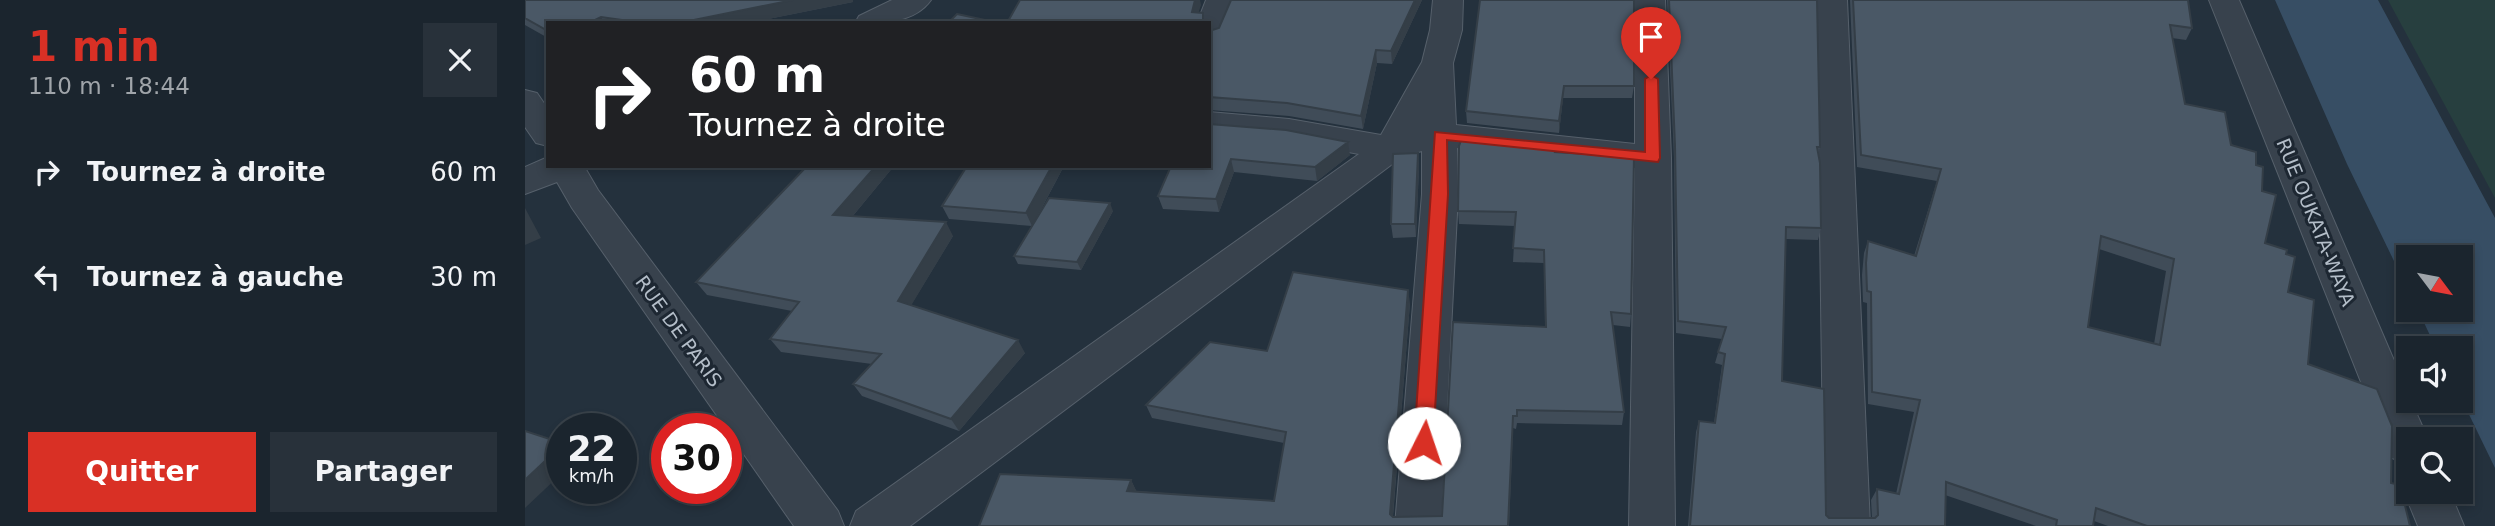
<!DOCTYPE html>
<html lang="fr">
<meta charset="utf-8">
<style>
:root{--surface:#1b252e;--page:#28313a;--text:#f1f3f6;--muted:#a0a5aa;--line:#39424a;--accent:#d93025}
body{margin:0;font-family:"DejaVu Sans",sans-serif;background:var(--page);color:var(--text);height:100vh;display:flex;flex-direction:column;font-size:26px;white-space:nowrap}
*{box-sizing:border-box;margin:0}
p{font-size:23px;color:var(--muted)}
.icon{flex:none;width:38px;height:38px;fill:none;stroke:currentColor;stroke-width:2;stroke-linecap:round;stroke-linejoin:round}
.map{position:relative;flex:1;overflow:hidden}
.side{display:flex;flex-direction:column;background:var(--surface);width:525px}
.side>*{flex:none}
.hud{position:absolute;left:21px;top:21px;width:665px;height:147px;border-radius:0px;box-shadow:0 4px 10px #0003,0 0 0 2px var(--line);background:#202124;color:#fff;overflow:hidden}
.needle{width:46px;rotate:122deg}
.tools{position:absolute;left:1871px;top:245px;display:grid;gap:14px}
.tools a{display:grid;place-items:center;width:77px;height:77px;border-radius:0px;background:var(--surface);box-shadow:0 4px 10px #0003,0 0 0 2px var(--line);font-size:35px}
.speed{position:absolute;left:21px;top:413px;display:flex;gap:14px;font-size:35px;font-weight:700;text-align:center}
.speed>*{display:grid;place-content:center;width:91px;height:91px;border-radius:50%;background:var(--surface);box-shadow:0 4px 10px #0003,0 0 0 2px var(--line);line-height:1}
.speed small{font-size:18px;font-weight:400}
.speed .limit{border:10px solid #d22;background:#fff;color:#111}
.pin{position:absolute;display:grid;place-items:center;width:60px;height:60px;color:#fff;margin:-72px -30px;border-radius:50% 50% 50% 0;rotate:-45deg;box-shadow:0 0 7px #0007}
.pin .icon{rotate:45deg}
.me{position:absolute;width:77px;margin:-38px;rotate:4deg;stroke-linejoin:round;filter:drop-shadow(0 0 5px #0008)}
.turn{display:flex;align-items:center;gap:24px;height:147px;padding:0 28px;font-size:32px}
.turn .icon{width:91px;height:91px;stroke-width:2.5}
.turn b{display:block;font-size:49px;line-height:60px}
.round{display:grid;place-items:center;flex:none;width:74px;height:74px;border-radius:0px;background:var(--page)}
.overview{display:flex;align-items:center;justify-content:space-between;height:119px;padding:0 28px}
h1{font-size:42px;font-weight:700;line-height:52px;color:var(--accent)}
.action{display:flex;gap:14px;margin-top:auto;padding:14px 28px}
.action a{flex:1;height:80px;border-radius:0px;background:var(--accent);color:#fff;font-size:28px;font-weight:700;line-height:80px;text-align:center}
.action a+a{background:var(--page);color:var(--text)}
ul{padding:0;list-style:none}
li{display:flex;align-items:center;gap:21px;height:105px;padding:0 28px}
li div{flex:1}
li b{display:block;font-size:26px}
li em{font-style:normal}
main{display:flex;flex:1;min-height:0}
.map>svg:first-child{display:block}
.green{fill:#273f3f}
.water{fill:#374e64}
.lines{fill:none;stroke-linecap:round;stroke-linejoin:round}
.minor-casing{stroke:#56606b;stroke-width:2}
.minor{fill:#38424d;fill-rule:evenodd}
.wall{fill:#404c58;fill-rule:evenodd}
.shaded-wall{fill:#343e47}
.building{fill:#4a5866;stroke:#343e47;stroke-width:2;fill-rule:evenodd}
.route{fill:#d93025;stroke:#8d1f18;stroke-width:2}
.labels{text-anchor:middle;stroke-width:6;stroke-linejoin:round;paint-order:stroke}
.street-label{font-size:19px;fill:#b3bdc8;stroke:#1d2732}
</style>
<main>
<section class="side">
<div class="overview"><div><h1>1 min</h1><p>110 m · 18:44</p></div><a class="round"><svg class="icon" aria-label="close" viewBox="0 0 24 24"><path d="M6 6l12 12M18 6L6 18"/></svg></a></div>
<ul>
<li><svg class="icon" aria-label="right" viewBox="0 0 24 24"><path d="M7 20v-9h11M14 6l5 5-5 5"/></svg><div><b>Tournez à droite</b></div><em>60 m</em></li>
<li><svg class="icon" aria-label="left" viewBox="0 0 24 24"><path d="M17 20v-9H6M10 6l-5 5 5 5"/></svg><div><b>Tournez à gauche</b></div><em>30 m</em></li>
</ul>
<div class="action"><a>Quitter</a><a>Partager</a></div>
</section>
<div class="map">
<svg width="1970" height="526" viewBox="0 0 1970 526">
<rect width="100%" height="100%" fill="#24313d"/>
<path class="green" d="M1863,0h107v198z"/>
<path class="water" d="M1750,0h103l117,218v250l-34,-70v-50h-25l-18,-38h43v-53h-53v33l-61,-126z"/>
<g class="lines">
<defs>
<path id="minor" d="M367,0h39c-17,24 -50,23 -76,23l4,-7z
M681,0h30l-16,40 -11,2v-19h-12z
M908,0h30l-1,30 -9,33 3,62 179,19v-144h30l6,158 4,368h-46l6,-358 -178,-20 1,46 -17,332h-46l27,-332v-43l-19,5 -493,370h-60l6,-15 503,-357 -70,-13 -80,-7v-22l80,7 92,16 41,-73 8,-32z
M1292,0h30l23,526h-46z
M1684,0h30l169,393v8h3l17,38h-20v25l-16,-6 -6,-13z
M0,90l12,3 11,16v37l-12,-3 -11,-16z
M23,157v9h36l14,24 240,321 6,15h-50l-222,-318 -15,-26 -32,12v-27z
M1883,484v8h42l14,34h-46l-14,-34z"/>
</defs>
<use href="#minor" class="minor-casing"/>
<use href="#minor" class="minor"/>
</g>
<path class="wall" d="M0,0h328v2l-105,21h-200v15l-23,-13z
M706,0h191l-30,64 -15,-1 -14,66 -74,-13 -80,-6v-79l10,-3z
M955,0l154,86 -2,12h-69l-4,35 -92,-10 -1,-12z
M1142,0h150l3,147 -2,6 3,75 -3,12 -32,-1 -4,142 44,134 3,3h43l-1,-18 6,-11 19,5 18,-82 -46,-8 -1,-101 -4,-1 -1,-27 2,-22 4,-12 46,15 23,-75 -80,-14 -7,-167h338l4,28 -6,12 -14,-2 13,66 71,61 6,26 3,52 21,11 2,38 20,72 83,119 19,43h-302l-14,-5 -1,5h-57l-91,-31v31h-257l8,-94 3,-11 15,2 8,-58 -7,-2 7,-24 -46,-6 -2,-175zM1574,249l67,22 -12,73 -66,-17z
M684,124l141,31 -33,26 -83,-9 -15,40 -56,-3 -5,-13z
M1031,152l75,162 -1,13 -17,-2 11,87 -2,13 -105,-2 -1,6 -3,-1 -4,98h-530l152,-46 5,11 138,10 10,-58 -132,-25 -6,-13 121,-54 143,-48 -17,214 49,-1 103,-189 -1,-64 -31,-1 2,-36 -56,-2 -1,-13z
M893,153l1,14 -3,70 -23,1 -2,-14z
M369,166l-42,51 101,19 -42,69 114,48 -66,78 -97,-35 -9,-12 19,-20 -91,-12 -11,-13 22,-28 -85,-16 -11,-13z
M442,166h97l-29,55 78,-10 -32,59 -63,-6 -4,-8 18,-30 -83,-7 -7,-13z"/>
<path class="shaded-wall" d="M268,0h60v2l-105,21h-69z
M670,0h5l1,5 -6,18 -3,-11z
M890,0h7l-30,64 -1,-13z
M76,17l4,6h-16z
M851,50l1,13 -14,66 -2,-13z
M1039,86l-1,12 -4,35v-12z
M823,142l2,13 -33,26 -2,-14z
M893,153l1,14 -3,70 -1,-13z
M706,159l3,13 -15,40 -3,-13z
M351,166h18l-52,63 -9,-14z
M527,166h12l-32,60 -6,-13z
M585,203l3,8 -32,59 -4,-8z
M0,208l16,30 -16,7z
M421,222l7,14 -47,78 -8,-13z
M883,290l2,13 -18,223 -2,-12z
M493,340l7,13 -66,78 -8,-12z
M37,445v28l-37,35v-28z
M606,480l6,12 -10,-1z"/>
<path class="building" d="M0,0h268l-114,23h-36l-42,-6 -12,6h-41v8l-23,-13z
M495,0h175l-3,12 11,1v10h-196z
M706,0h184l-24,51 -15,-1 -15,66 -74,-13 -78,-6v-66l10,-3z
M955,0h154v86h-70l-5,35 -93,-10z
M1144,0h148l3,147h-3l3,16 1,65 -35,-1 -4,154 42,8 2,126 3,3h46l3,-3 -1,-26 22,5 21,-94 -48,-8 -1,-100 -4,-1 -1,-28 2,-22 48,15 25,-87 -80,-14 -8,-155h335l4,28 -22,-3 15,79 40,8 6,33 25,7v13l7,2 -1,24 14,4 -11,48 22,7 -1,4 9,3 -7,35 26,8 -6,64 69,25 15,37 -1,57 9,2 10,41h-263l-51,-18 -3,18h-37l1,-6 -111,-38 -1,44h-255l9,-105 16,2 10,-69 -7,-2 8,-25 -48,-6 -3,-175zM1576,236l73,23 -14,86 -72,-18z
M432,14l42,9h-51z
M684,124l77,6 62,12 -33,25 -84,-8 -15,40 -58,-3 13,-30h38z
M937,138l94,10 -1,4 79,5 -3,157 -20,-2 13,100 -107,-2v6h-4l-5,110h-529l21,-52 131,6 -4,11 147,10 12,-69 -140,-27 64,-63 57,9 26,-79 115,18 -18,224 3,3 49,-1 11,-194 93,5 -2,-77 -31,-2 3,-36 -58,-1 1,-65z
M893,153l-3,71h-24l2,-70z
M282,166h69l-43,49 113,7 -48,79 120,39 -67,79 -98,-35 28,-30 -111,-15 29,-37 -103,-20z
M442,166h85l-26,47 -84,-7z
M524,198l61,5 -33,59 -63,-6z
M0,431l37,12v2l-37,35z"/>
<path class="route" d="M1126,75l7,4 2,79 -2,4 -211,-22 1,54 -15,249 -3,5 -6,3 -7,-3 -3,-5 21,-311 210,20v-73z"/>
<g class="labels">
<g class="street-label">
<text transform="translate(1791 222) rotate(68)" y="7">RUE OUKATA-WAYA</text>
<text transform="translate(154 331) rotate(54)" y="7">RUE DE PARIS</text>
</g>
</g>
</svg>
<div class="tools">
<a><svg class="needle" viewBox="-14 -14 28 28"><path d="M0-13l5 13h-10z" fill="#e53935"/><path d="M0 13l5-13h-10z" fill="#a0a5aa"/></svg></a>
<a><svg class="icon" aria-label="sound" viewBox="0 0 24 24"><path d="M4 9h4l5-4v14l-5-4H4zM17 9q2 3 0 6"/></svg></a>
<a><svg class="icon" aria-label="search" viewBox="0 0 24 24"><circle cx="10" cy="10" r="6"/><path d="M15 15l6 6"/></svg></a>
</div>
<div class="speed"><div>22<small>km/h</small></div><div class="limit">30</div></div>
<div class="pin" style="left:1126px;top:79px;background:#d93025"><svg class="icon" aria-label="arrive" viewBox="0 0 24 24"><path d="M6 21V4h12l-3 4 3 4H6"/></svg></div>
<svg class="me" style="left:899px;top:443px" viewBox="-20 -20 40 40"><circle r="19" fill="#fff"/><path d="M0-13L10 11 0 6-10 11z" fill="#d93025"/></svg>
<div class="hud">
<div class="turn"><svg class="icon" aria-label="right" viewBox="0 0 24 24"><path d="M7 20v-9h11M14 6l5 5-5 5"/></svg><div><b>60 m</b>Tournez à droite</div></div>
</div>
</div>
</main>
